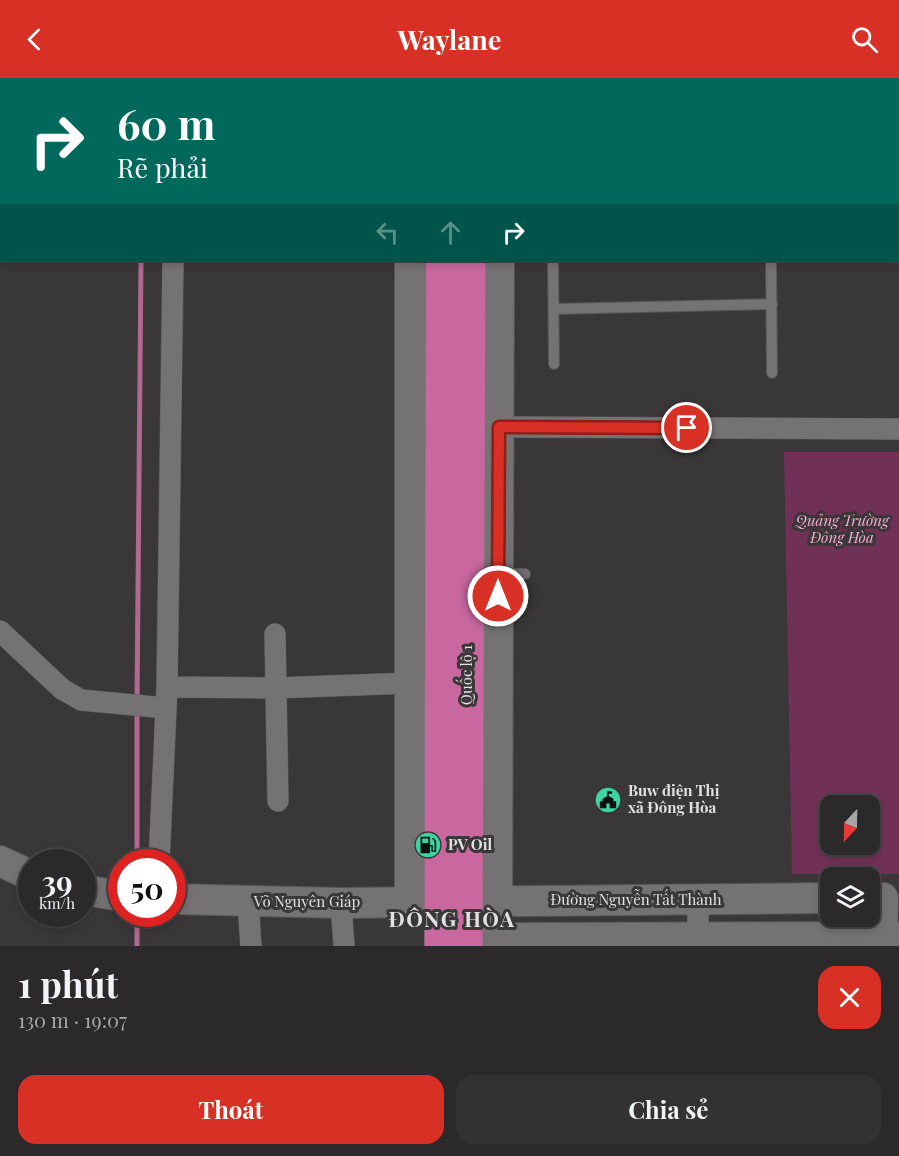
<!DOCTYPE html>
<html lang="vi">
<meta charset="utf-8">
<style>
:root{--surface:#2c292a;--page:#343132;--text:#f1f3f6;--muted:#a6a6a8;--line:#484547;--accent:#d93025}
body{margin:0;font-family:"Playfair Display",serif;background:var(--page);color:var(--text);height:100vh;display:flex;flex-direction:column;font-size:22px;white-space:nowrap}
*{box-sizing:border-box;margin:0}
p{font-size:20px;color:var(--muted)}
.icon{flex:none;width:33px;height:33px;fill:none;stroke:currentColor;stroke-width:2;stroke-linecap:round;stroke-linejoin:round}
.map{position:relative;height:868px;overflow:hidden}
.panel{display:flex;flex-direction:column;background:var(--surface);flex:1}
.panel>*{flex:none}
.top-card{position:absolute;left:0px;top:0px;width:900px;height:183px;box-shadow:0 3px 9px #0003,0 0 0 2px var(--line);background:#00695c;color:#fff;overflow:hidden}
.needle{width:39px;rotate:202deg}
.controls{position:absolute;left:820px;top:717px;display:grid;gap:12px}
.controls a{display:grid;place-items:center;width:60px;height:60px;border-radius:12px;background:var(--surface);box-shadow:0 3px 9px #0003,0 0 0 2px var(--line);font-size:30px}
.speed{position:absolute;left:18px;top:771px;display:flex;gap:12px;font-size:30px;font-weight:700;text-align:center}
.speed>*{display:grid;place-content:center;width:78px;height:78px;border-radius:50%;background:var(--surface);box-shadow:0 3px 9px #0003,0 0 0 2px var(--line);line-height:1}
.speed small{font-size:15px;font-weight:400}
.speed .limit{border:9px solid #d22;background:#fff;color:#111}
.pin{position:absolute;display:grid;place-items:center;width:51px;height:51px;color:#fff;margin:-26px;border:3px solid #fff;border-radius:50%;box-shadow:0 2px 6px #0007}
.me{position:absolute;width:66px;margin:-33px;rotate:0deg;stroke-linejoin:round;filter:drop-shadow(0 0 4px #0008)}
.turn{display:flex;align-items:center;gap:21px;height:126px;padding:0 18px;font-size:27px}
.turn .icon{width:78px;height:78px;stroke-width:2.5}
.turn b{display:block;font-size:42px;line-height:51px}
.lanes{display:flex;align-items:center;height:57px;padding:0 18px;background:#0003;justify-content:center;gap:30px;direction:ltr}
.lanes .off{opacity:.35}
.round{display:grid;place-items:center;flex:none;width:63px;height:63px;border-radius:18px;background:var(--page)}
.headline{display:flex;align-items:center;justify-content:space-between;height:102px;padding:0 18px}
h1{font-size:36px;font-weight:700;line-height:45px}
.cta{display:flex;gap:12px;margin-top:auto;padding:12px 18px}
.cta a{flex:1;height:69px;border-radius:18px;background:var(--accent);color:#fff;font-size:24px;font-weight:700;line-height:69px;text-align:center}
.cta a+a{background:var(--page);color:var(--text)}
header{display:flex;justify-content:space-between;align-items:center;height:78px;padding:0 18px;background:var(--accent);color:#fff;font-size:27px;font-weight:700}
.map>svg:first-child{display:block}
.green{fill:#713156;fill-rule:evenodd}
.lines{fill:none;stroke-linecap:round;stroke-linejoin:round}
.stream{stroke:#b16991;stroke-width:5}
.lane-casing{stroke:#575456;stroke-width:12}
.street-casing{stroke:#575456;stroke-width:22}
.secondary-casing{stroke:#575456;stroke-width:32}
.highway-casing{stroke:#575456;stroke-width:34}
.lane{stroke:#757274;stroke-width:10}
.street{stroke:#757274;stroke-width:21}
.secondary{stroke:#757274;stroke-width:30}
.highway{stroke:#c8689f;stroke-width:33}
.route-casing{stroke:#8d1f18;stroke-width:15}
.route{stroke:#d93025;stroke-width:10}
.labels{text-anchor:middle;stroke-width:6;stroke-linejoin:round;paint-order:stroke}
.park-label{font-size:15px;font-style:italic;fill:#f9a9d4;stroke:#3a3738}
.street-label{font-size:15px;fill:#e2e0e1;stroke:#3a3738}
.poi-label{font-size:15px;font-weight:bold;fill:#e2e0e1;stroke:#3a3738;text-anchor:start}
.district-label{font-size:21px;font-weight:bold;letter-spacing:1.5px;fill:#e2e0e1;stroke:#3a3738}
</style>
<header><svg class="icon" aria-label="back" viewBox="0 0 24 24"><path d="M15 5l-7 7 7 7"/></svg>Waylane<svg class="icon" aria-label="search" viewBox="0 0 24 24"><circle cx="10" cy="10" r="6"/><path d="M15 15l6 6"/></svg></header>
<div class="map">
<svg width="899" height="868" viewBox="0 0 899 868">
<rect width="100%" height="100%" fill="#3a3738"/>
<path class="green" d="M784,374h115v422h-107zM831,728h39v38h-39z"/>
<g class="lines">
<path class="stream" d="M143,0v2
M137,624l4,-442
M137,784v-151
M137,846v22"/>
<defs>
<path id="lane" d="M553,182l1,104
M771,182l1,113
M554,231l218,-5
M499,495l26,1"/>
<path id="street" d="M175,2v-2
M499,349l400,2
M0,553l62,58 19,11 85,8
M275,556l3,167
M167,609l108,1 136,-5
M159,784l8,-175 6,-427
M698,821v47
M248,824l3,44
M341,825l3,43"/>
<path id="secondary" d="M410,0v2
M500,2v-2
M0,783l32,15
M82,812l40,6
M172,821l169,4 490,-5
M410,824v-642
M882,859l1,-39
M477,860l422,-1
M497,868l2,-686"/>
<path id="highway" d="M442,0v2
M469,0v2
M441,868l1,-686
M466,868l3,-686"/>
</defs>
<use href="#lane" class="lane-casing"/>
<use href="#street" class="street-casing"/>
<use href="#secondary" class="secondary-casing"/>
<use href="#highway" class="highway-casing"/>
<use href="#lane" class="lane"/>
<use href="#street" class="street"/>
<use href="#secondary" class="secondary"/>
<use href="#highway" class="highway"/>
</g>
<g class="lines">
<defs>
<path id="route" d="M498,518l1,-169 188,1"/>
</defs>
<use href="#route" class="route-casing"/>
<use href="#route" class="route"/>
</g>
<defs>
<symbol id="civic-disc" viewBox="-11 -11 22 22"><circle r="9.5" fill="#3ed4a2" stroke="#3a3738"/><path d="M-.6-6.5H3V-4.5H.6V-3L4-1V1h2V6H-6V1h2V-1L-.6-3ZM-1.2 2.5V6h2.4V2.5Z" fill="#111"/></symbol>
<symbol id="fuel-disc" viewBox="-11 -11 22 22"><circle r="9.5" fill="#3ed4a2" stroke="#3a3738"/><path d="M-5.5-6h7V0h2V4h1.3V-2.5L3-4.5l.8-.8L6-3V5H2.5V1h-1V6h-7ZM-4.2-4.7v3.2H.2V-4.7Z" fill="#111"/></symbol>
</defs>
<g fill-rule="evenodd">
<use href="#civic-disc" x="593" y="707" width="30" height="30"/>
<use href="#fuel-disc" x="413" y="752" width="30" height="30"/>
</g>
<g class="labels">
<g class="park-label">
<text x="842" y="448">Quảng Trường<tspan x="842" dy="17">Đông Hòa</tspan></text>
</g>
<g class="street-label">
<text transform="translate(467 597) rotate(-90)" y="5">Quốc lộ 1</text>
<text x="636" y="827">Đường Nguyễn Tất Thành</text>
<text x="307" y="829">Võ Nguyên Giáp</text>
</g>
<g class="poi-label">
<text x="628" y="718">Buw điện Thị<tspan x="628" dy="17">xã Đông Hòa</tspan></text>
<text x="448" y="772">PV Oil</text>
</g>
<g class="district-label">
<text x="452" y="849">ĐÔNG HÒA</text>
</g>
</g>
</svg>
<div class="controls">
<a><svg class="needle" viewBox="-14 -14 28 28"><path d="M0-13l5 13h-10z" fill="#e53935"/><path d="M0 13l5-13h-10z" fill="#a6a6a8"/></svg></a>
<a><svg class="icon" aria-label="layers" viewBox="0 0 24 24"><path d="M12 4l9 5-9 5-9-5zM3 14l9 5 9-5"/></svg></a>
</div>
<div class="speed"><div>39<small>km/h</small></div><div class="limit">50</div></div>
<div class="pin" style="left:687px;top:350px;background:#d93025"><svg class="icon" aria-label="arrive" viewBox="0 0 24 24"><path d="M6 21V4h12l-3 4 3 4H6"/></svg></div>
<svg class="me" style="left:498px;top:518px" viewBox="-20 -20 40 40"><circle r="17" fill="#d93025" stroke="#fff" stroke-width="3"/><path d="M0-11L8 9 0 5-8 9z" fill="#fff"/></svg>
<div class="top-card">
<div class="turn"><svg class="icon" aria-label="right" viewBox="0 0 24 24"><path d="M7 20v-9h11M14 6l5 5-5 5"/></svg><div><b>60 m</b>Rẽ phải</div></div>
<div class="lanes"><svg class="icon off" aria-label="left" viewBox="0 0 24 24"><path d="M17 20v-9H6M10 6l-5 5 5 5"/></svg><svg class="icon off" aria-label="ahead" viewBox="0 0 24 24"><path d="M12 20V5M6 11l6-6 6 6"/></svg><svg class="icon" aria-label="right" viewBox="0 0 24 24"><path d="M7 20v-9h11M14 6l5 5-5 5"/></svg></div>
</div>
</div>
<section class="panel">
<div class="headline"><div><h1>1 phút</h1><p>130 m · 19:07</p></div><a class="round" style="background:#d93025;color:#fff"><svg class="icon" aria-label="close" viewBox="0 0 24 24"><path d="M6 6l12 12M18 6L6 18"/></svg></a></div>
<div class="cta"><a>Thoát</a><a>Chia sẻ</a></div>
</section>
